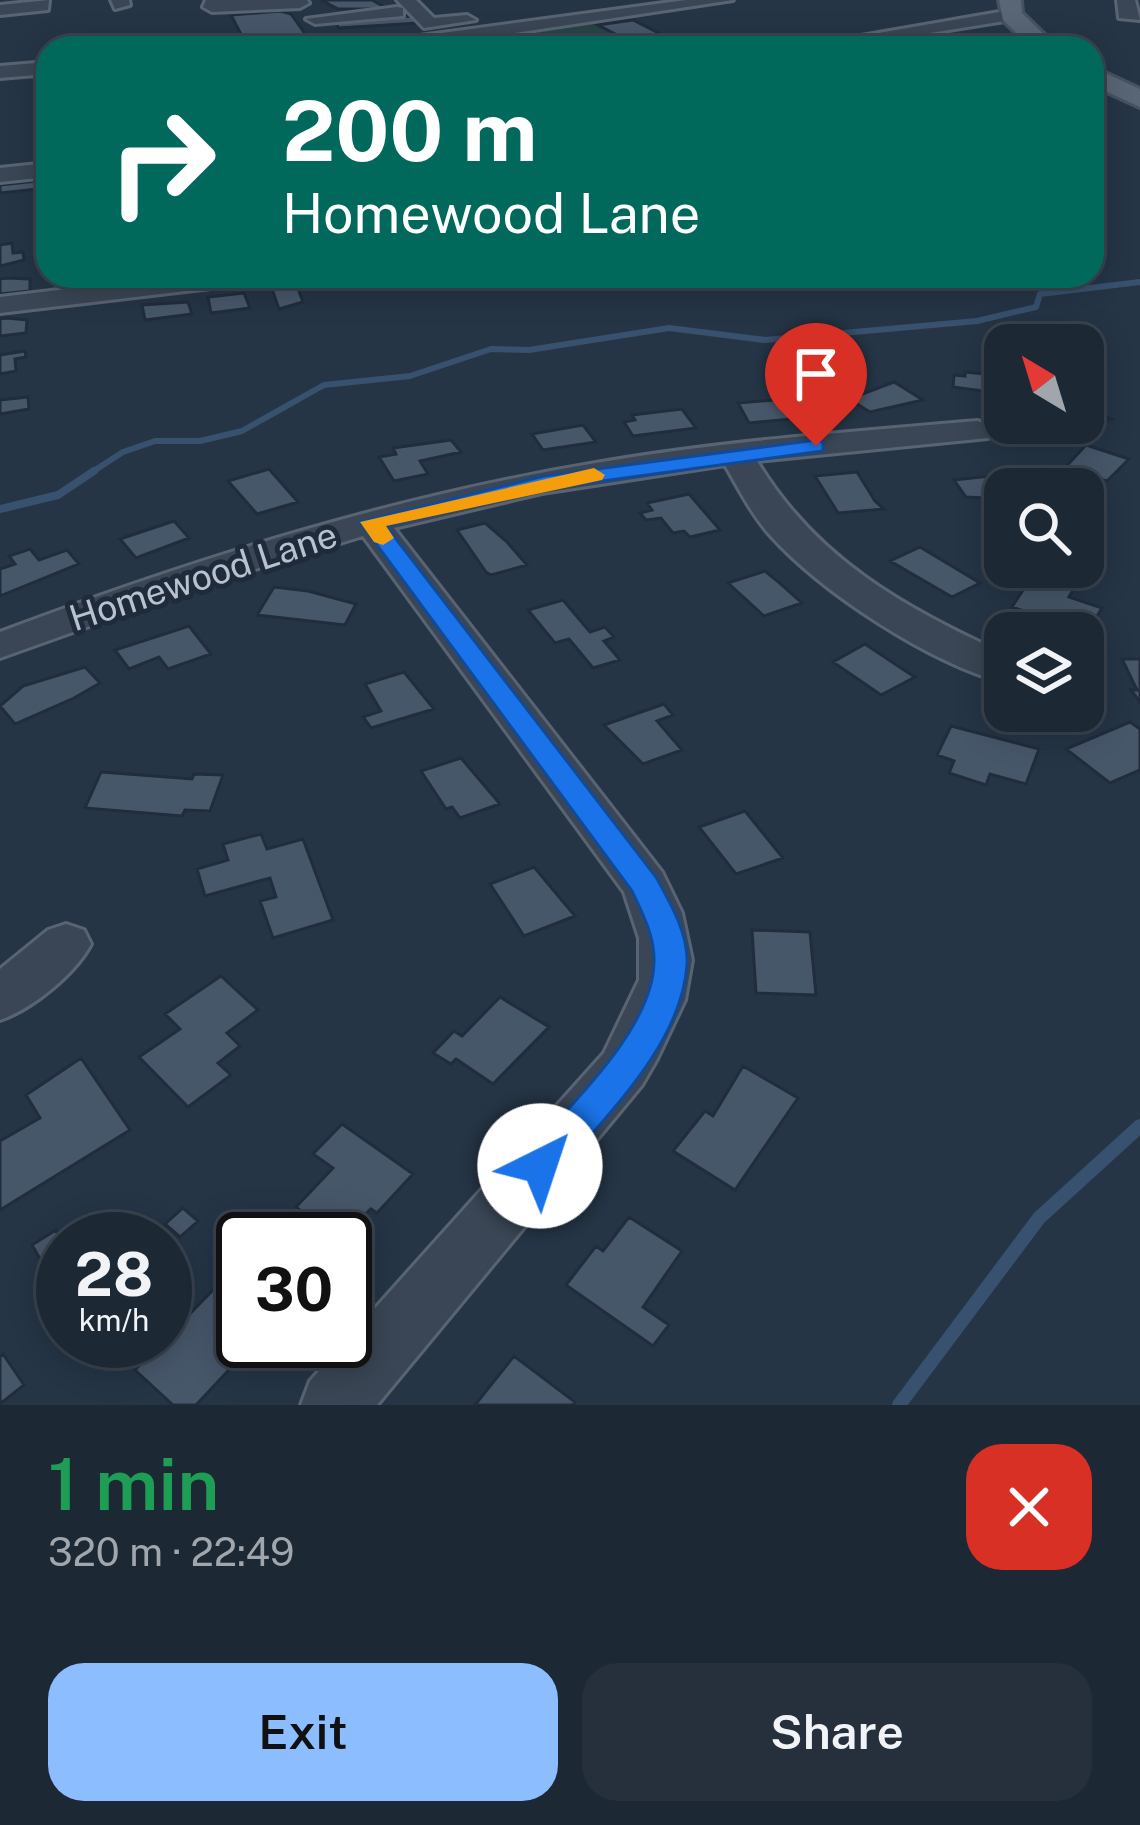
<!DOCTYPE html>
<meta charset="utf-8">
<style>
:root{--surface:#1c2834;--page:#25303c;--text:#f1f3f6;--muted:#a0a6ac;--line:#3a444f;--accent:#8cbdff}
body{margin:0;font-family:"Public Sans",sans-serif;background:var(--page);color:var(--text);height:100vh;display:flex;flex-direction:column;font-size:45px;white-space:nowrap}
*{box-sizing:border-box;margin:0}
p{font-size:39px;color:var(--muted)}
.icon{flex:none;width:66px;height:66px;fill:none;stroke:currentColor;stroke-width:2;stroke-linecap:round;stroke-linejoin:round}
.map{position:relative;height:1405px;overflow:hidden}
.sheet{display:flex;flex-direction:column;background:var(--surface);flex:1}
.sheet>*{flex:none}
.banner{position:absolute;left:36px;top:36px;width:1068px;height:252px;border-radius:36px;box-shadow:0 6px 30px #0003,0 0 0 3px var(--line);background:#00695c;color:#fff;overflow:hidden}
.needle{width:78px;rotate:322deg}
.controls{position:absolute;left:984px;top:324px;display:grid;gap:24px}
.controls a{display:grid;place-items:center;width:120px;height:120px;border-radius:24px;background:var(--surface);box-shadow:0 6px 30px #0003,0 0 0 3px var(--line);font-size:60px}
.speed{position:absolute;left:36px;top:1212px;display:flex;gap:24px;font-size:60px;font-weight:700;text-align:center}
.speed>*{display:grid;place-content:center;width:156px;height:156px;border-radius:50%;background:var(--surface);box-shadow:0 6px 30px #0003,0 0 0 3px var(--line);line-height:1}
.speed small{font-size:30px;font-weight:400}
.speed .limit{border:6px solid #111;border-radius:18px;background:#fff;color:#111}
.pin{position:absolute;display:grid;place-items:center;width:102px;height:102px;color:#fff;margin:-123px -51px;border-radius:50% 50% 50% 0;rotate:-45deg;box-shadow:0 0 12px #0007}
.pin .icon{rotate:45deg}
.me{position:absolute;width:132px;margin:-66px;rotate:41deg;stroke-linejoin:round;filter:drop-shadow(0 0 9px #0008)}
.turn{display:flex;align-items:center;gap:42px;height:252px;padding:0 48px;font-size:54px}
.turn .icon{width:156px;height:156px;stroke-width:2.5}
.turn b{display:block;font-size:84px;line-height:102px}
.round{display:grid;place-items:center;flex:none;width:126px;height:126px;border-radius:36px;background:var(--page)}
.summary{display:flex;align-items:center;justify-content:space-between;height:204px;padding:0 48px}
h1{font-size:72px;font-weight:600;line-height:90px;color:#1e9e55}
.cta{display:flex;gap:24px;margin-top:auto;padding:24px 48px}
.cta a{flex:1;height:138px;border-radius:36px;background:var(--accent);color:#111;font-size:48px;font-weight:600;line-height:138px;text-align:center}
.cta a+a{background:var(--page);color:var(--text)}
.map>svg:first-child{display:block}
.green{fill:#284447}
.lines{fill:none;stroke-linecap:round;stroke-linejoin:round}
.stream-far2{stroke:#38516e;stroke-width:6}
.stream-far1{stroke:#38516e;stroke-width:8}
.stream{stroke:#38516e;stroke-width:14}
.building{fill:#47576a;stroke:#212d3d;stroke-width:3}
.minor-casing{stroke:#596472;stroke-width:6}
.major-casing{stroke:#475261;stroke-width:6}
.minor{fill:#3a4655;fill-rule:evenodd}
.major{fill:#586675;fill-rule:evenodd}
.route{fill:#1a73e8;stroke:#114b97;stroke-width:3}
.slow{fill:#f59e0b}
.labels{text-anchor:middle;stroke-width:10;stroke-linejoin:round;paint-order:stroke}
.street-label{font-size:36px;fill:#b8c2ce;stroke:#1f2b3b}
</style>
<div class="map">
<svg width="1140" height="1405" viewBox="0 0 1140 1405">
<rect width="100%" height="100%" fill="#253546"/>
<path class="green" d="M596,23l46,25h-74l-34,-16z"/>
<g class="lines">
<path class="stream-far2" d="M89,474l34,-22 32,-11h45l42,-10 82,-46 86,-9 81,-27 38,1 140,-22 96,12 212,-19 59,-14 4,-13 100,-12"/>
<path class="stream-far1" d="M0,509l58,-14 36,-24"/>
<path class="stream" d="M899,1405l140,-187 101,-92"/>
</g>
<path class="building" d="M321,0h51l16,9h-50z
M280,11l11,3 17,24 -61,8 -16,-31z
M411,16l8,7 -80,5 -4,-5z
M633,20l55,28h-46l-44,-23z
M537,34l31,14h-50l-15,-9z
M46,180l1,8 -47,5v-8z
M12,243l1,10 10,-1 1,8 -24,6v-21z
M8,278l22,1v12l-30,3v-15z
M297,286l6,16 -24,7 -7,-20z
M244,293l6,15 -39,5 -3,-16z
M188,302l4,12 -47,6 -3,-15z
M7,318l20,2 -1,13 -26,3v-17z
M25,351l1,6 -11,2 1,12 -16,3v-19z
M965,372l40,4v18l-52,-7 1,-12 11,1z
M894,382l29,18 -53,12 -21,-13z
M785,391l5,7h10l12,19 -63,6 -11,-20 36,-3 -4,-8z
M28,397l1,12 -29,5v-14z
M1083,403l12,9 16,7 -36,11 -10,-7h18z
M682,409l14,19 -63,8 -9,-14 11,-2 -3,-5z
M583,425l13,17 -53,8 -11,-16z
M451,440l10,12 -41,9 8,13 -34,7 -15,-24 17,-3 -3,-6z
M1086,445l43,14 -22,22 -10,-3 -6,6 -31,-11z
M269,469l29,33 -41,12 -29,-33z
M857,472l18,29 9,8 -46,4 -23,-37z
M1018,473l13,16h-26v10l-39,-2 -12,-17z
M689,494l31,36 -30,7 -6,-6 -11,2 -12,-15 -15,2 -6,-7 12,-3 -5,-7z
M174,521l15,17 -53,20 -16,-19z
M485,523l21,18 21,24 -36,10 -5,-3 -29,-42z
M920,547l60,36 -28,14 -62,-36z
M30,549l9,11 28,-10 12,14 -79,32v-27l15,-5 -6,-8z
M765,571l11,9 26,23 -38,13 -36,-33z
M1048,578l27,9 -6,10 33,11 -15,25 -75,-26 15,-23 14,5z
M274,587l34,4 48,13 -11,21 -88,-10z
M563,600l27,32 15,-5 9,10 -10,4 16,19 -27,8 -24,-29 -14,4 -27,-33z
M189,626l22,28 -43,15 -9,-12 -30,12 -14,-19z
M865,644l42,28 8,5 -34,18 -48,-33z
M1122,659h18v43l-9,-12h6z
M85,667l15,16 -26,15 -59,26 -15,-18 23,-20z
M404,672l30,37 -63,19 -8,-11 18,-6 -16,-27z
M664,704l9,11 -16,6 25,29 -39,14 -39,-39z
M1130,722l10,7v41l-30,13 -44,-34z
M951,726l88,23 -13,35 -36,-10 -4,11 -37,-12 5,-12 -17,-6z
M461,758l39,46 -40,14 -8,-11 -6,2 -25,-38z
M101,772l91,7 2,-5 29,1 -13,36 -25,-1 -3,6 -97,-8z
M745,811l38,47 -47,16 -37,-47z
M261,834l6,15 36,-10 30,81 -60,18 -13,-37 16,-4 -6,-19 -65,18 -8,-27 31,-9 -5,-16z
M534,867l41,49 -51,20 -34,-52z
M752,930l58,2 6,63 -60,-2z
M221,976l37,34 -31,23 13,13 -22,17 13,12 -43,32 -49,-50 41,-28 -15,-15z
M500,997l49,30 -56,57 -37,-25 -5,5 -18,-11 21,-22 8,5z
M81,1058l49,72 -130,80v-69l40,-23 -14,-23z
M743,1066l55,32 -63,92 -62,-39 32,-40 8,5z
M342,1124l71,50 -36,39 -6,-4 -33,30 -42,-32 37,-39 -20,-14z
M183,1208l15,13 -18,16 -15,-13z
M629,1217l53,34 -39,56 26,18 -16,21 -87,-61 30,-39 7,5z
M56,1230l7,14 -23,15 -8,-14z
M214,1289l29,24v28h13l-60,64h-23l-38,-35z
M3,1354l21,31 -24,19v-47z
M514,1356l61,46 -2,3h-98z"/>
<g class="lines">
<defs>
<path id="minor" d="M49,0l-1,10 -48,5v-10z
M111,0h18l1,5 -15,4z
M206,0h101l2,3 -9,5 -88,4 -9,-5z
M397,0h19l18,18 33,-3 9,5 -52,8z
M686,0h47l-317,48h-50l9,-6z
M1117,0h18l5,20 -21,-2z
M397,7l6,1v8l-88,8 -9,-5z
M1011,10l9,5 -3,4 -180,29h-45z
M48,62v12l-48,4v-12z
M48,163v14l-48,5v-14z
M176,276h82l-13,8 -245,29v-16z
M977,421l11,3 5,7 -5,7 -231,23c59,98 146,146 248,193v29c-75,-20 -183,-90 -235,-148 -18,-20 -31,-46 -45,-70l-183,28 -148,35 268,344 20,41 10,47 -7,40 -28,59 -15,26 -265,320h-76l9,-24 294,-328 35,-73v-42l-15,-46 -261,-356 -150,46 -213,76v-26c194,-73 392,-135 596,-169 126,-22 254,-31 381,-42z
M66,924l18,6 7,14c-16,30 -59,65 -91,76v-51l48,-39z"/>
<path id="major" d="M999,0h22l1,13 36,35h-26l-29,-28z
M1092,67l48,22v18l-48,-22z"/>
</defs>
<use href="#minor" class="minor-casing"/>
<use href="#major" class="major-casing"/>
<use href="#minor" class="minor"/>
<use href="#major" class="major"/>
</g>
<path class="route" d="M816,440l7,2v9l-279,38 -158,37 270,351c14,25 33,58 31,88 -6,82 -84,153 -133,213l-14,5 -13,-5 -6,-12 6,-12c42,-48 126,-125 127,-192 1,-25 -12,-50 -22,-71l-272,-369 184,-46z"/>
<path class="slow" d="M594,468l11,7 -3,5 -216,46 8,12 -11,7 -9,-3 -14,-20z"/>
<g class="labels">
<g class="street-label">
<text transform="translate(203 576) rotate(-18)" y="13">Homewood Lane</text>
</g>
</g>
</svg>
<div class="controls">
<a><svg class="needle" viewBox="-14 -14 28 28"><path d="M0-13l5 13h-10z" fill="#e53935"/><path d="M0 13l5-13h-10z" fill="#a0a6ac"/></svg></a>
<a><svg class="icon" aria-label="search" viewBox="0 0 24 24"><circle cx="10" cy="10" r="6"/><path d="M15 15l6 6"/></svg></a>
<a><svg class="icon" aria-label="layers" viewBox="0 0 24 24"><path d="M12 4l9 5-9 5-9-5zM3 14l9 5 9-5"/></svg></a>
</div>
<div class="speed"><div>28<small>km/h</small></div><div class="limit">30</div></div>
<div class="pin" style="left:816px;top:446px;background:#d93025"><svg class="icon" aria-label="arrive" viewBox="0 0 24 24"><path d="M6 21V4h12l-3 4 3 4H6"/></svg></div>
<svg class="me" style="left:540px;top:1166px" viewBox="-20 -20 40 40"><circle r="19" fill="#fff"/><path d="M0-13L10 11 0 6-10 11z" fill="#1a73e8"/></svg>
<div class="banner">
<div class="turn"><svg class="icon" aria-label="right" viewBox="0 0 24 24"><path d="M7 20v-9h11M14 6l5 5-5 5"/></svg><div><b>200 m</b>Homewood Lane</div></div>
</div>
</div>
<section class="sheet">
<div class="summary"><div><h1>1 min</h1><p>320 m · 22:49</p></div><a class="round" style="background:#d93025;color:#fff"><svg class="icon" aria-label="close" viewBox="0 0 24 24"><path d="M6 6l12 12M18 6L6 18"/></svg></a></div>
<div class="cta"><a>Exit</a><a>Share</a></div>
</section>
